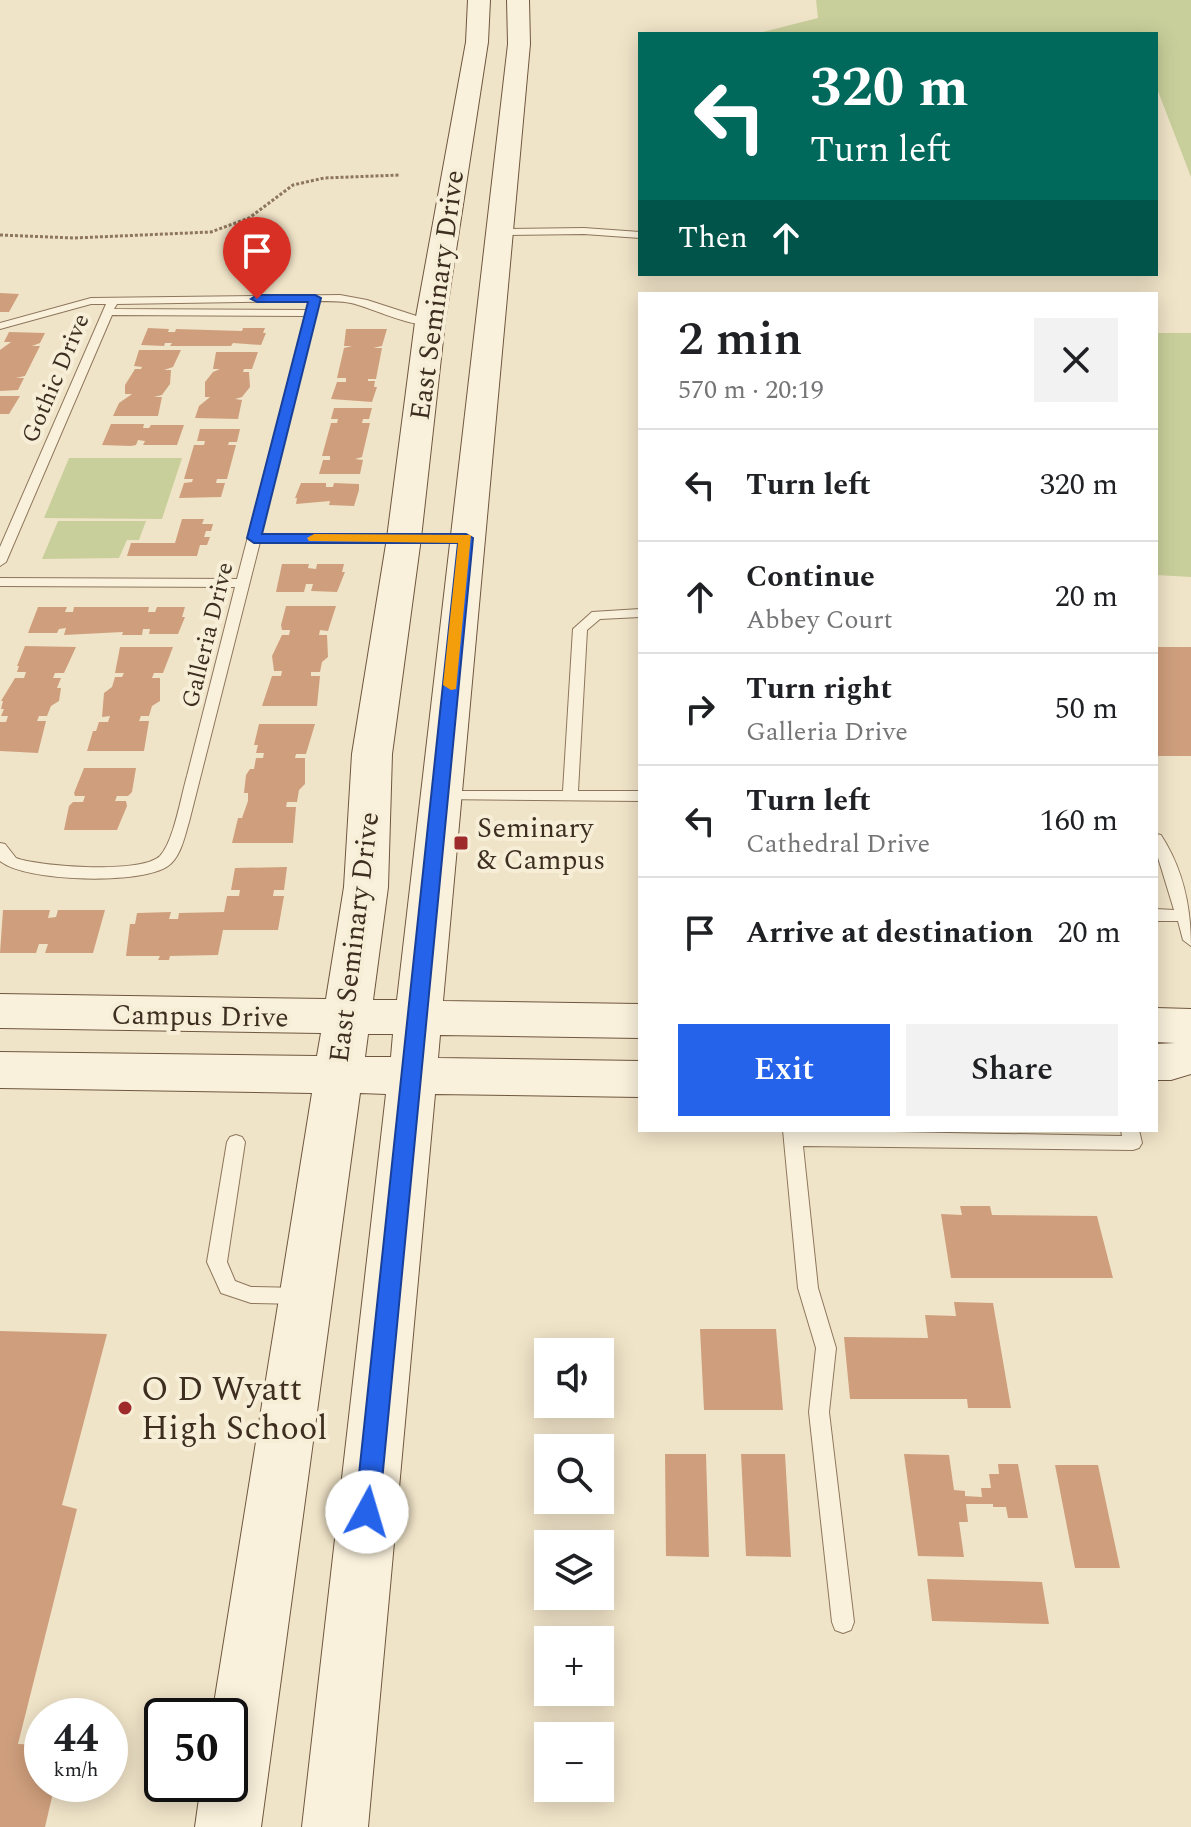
<!DOCTYPE html>
<meta charset="utf-8">
<style>
:root{--surface:#fff;--page:#f2f2f2;--text:#202124;--muted:#757577;--line:#e0e0e0;--accent:#2563eb}
body{margin:0;font-family:Spectral,serif;background:var(--page);color:var(--text);height:100vh;display:flex;flex-direction:column;font-size:30px;white-space:nowrap}
*{box-sizing:border-box;margin:0}
p{font-size:26px;color:var(--muted)}
.icon{flex:none;width:44px;height:44px;fill:none;stroke:currentColor;stroke-width:2;stroke-linecap:round;stroke-linejoin:round}
.map{position:relative;flex:1;overflow:hidden}
.side{position:absolute;left:638px;top:292px;width:520px;height:840px;display:flex;flex-direction:column;background:var(--surface);border-radius:0px;box-shadow:0 4px 20px #0003}
.side>*{flex:none}
.hud{position:absolute;left:638px;top:32px;width:520px;height:244px;border-radius:0px;box-shadow:0 4px 20px #0003;background:#00695c;color:#fff;overflow:hidden}
.buttons{position:absolute;left:534px;top:1338px;display:grid;gap:16px}
.buttons a{display:grid;place-items:center;width:80px;height:80px;border-radius:0px;background:var(--surface);box-shadow:0 4px 20px #0003;font-size:40px}
.speed{position:absolute;left:24px;top:1698px;display:flex;gap:16px;font-size:40px;font-weight:700;text-align:center}
.speed>*{display:grid;place-content:center;width:104px;height:104px;border-radius:50%;background:var(--surface);box-shadow:0 4px 20px #0003;line-height:1}
.speed small{font-size:20px;font-weight:400}
.speed .limit{border:4px solid #111;border-radius:12px;background:#fff;color:#111}
.pin{position:absolute;display:grid;place-items:center;width:68px;height:68px;color:#fff;margin:-82px -34px;border-radius:50% 50% 50% 0;rotate:-45deg;box-shadow:0 0 8px #0007}
.pin .icon{rotate:45deg}
.me{position:absolute;width:88px;margin:-44px;rotate:6deg;stroke-linejoin:round;filter:drop-shadow(0 0 6px #0008)}
.turn{display:flex;align-items:center;gap:28px;height:168px;padding:0 40px;font-size:36px}
.turn .icon{width:104px;height:104px;stroke-width:2.5}
.turn b{display:block;font-size:56px;line-height:68px}
.then{display:flex;align-items:center;height:76px;padding:0 40px;background:#0003;gap:16px;font-size:30px}
.round{display:grid;place-items:center;flex:none;width:84px;height:84px;border-radius:0px;background:var(--page)}
.head{display:flex;align-items:center;justify-content:space-between;height:136px;padding:0 40px}
h1{font-size:48px;font-weight:600;line-height:60px}
.action{display:flex;gap:16px;margin-top:auto;padding:16px 40px}
.action a{flex:1;height:92px;border-radius:0px;background:var(--accent);color:#fff;font-size:32px;font-weight:600;line-height:92px;text-align:center}
.action a+a{background:var(--page);color:var(--text)}
ul{padding:0;list-style:none}
li{display:flex;align-items:center;gap:24px;height:112px;padding:0 40px;border-top:2px solid var(--line)}
li div{flex:1}
li b{display:block;font-size:30px}
li em{font-style:normal}
.map>svg:first-child{display:block}
.green{fill:#c9cf9b}
.building{fill:#cf9f7d}
.lines{fill:none;stroke-linecap:round;stroke-linejoin:round}
.lane-casing{stroke:#8d765c;stroke-width:2}
.secondary-casing{stroke:#6f573f;stroke-width:2}
.path{stroke:#8d765c;stroke-width:3;stroke-dasharray:3 2;stroke-linecap:butt}
.lane{fill:#faf1dc;fill-rule:evenodd}
.secondary{fill:#faf1dc;fill-rule:evenodd}
.route{fill:#2563eb;stroke:#184099;stroke-width:2}
.slow{fill:#f59e0b}
.poi-dot{fill:#9e2a2b;stroke:#f7eed8;stroke-width:3}
.labels{text-anchor:middle;stroke-width:8;stroke-linejoin:round;paint-order:stroke}
.far-street-label{font-size:24px;fill:#3d2e20;stroke:#f7eed8}
.street-label{font-size:28px;fill:#3d2e20;stroke:#f7eed8}
.poi-label{font-size:28px;fill:#3d2e20;stroke:#f7eed8;text-anchor:start}
.near-poi-label{font-size:34px;fill:#3d2e20;stroke:#f7eed8;text-anchor:start}
</style>
<div class="map">
<svg width="1191" height="1827" viewBox="0 0 1191 1827">
<rect width="100%" height="100%" fill="#f0e4c8"/>
<path class="green" d="M816,0h375v177l-35,-91v-52h-401l63,-16z
M1156,333h35v244l-35,-2z
M69,458h113l-20,61 -118,-1z
M58,521h88l-7,19h-12l-8,18 -77,1z"/>
<path class="building" d="M0,293l19,1 -10,18h-9z
M148,328l21,1 -1,3h7l1,-3 66,2 1,-3h22l-2,5h3l-5,12 -28,-2 -2,3h-61l2,-3h-7l-1,3 -23,-1z
M346,329h41l-5,17 -9,2h9l-6,31h-8v2h7l-1,6h3l-5,15 -41,-3 6,-17h9v-4h-9l7,-30 8,-2h-8z
M9,332l36,1 -5,10 -8,3h8l-15,30 -9,2h8l-6,12 -18,1v-41l11,-8h-7z
M139,350h42l-8,17 -9,3h7l-1,14 -8,11 -8,2h8l-4,19h-45l6,-13 13,-9h-7v-9l10,-16h6l1,-2 -8,-1z
M216,352h42l-6,17h-8l-1,3h6l1,15 -8,10 -7,2 7,1 -4,19 -43,-1 4,-12 11,-9h-5v-15l8,-10 7,-3h-7z
M0,396h20l-11,18h-9z
M334,408h38l-3,11h-6l-1,4h8l-8,34 -7,2 8,1 -3,14h-41l4,-14h7v-4h-8l9,-33h6l1,-4h-7z
M111,424h33l-1,4h6l2,-3h33l-7,20h-34l2,-4 -7,-1 -2,5 -5,1 -29,-1z
M200,429h40l-3,13h-8l-1,3h8l-9,34h-10l-1,4h9l-4,14 -42,1 5,-15 8,-1 1,-3h-9l10,-34h10l1,-4h-8z
M301,483h25v4h7l1,-4 25,1v6l-5,16 -25,-1 1,-4 -34,3 1,-6h-2z
M182,519h22l-2,5h11l-2,7h-5l-2,6h6l-3,8h-7l-3,11h-70l4,-13h44z
M282,564h27l-1,4 8,1 1,-5h27l-2,8h3l-8,20 -26,-1 2,-7h-7l-2,8h-28z
M286,606h50l-8,25 -8,-1 -1,5h8l1,22 -6,5 -2,10h-9v4h9l-3,30h-55l10,-30h9l1,-5h-8l-2,-15 10,-21h7l1,-5h-8l-1,-5z
M38,607h29l-2,5h8l1,-5h75l-1,5h7l2,-5h28l-3,10h3l-7,17h-29l1,-5h-7l-1,6h-20l1,-3 -59,3 2,-7 -7,1 -2,4h-29z
M25,646l51,1 -12,26h-9l-2,5h8l-4,10h4l-2,13 -8,5 -4,10h-8l-2,5h9l-8,32 -38,-2v-29h6l2,-6h-7l3,-7h-3l2,-8h-2l14,-23h9l2,-6h-9l2,-6h-2z
M120,647h53l-10,26h-9l-2,5h8v23l-8,5 -3,10h-8l-2,5h10l-5,30h-57l6,-20h3l3,-9h9l2,-6 -8,1 2,-24 8,-6 3,-10h7l2,-4h-9z
M1156,647h35v109h-35z
M259,724h56l-9,30h-10l-1,4h10v26l-6,6 -2,12h-10l-1,5h10l-3,36h-61l6,-25h4l6,-17v-8h-4l2,-18 4,-6h4l2,-11h7l1,-5h-8l2,-8h-4z
M84,768h52l-4,24 -4,4h-11l-2,5h11l1,5 -10,24h-53l5,-24 4,-4h10l2,-6h-10l-1,-3z
M287,867l-3,23h-10l-1,6h11l-6,34h-55l-5,25 -48,1 -1,4h-11l2,-4h-34l4,-32h5l2,-11 34,-1 -2,7h9l1,-6 45,-1 3,-16h12l1,-6h-9l4,-22z
M3,910h47l-2,8 8,-1 2,-7h47l-12,43h-48l3,-9h-9l-3,9h-36z
M960,1206h30l2,9 105,1 16,62h-162l-10,-64 21,1z
M954,1302l39,1 18,105h-43l-1,-9h-117l-6,-62 84,1 -3,-23 31,1z
M700,1329h76l7,81h-79z
M0,1331l107,3 -45,171 15,4 -59,235 24,1v39h13l-10,43h-45z
M665,1454h41l3,103 -43,-1z
M741,1454h44l6,103 -45,-1z
M904,1454l45,1 5,35 11,1v5l17,1 -1,-9h10l-2,-14h10l-1,-10h20l10,54h-20l-2,-11h-13v-3h-27l2,18h-9l5,35 -46,-1z
M1055,1465h43l22,103h-45z
M927,1579l115,3 7,42 -117,-3z"/>
<g class="lines">
<defs>
<path id="lane" d="M584,228l56,4v6l-56,-4 -86,1 -5,-3 5,-3z
M340,295l27,5 68,22c-16,10 -64,-15 -84,-19 -11,-2 -21,-2 -32,-2l-58,233h143l6,4 -6,4h-144l-71,280c-4,13 -8,35 -21,44 -26,19 -143,16 -168,-5v-18l5,1 11,14c24,9 126,16 144,-2 14,-15 21,-60 27,-80 16,-63 32,-126 48,-189l-235,-1v-8l237,1 68,-263 -193,-1 -106,247 -6,4v-19l106,-243h-15l-91,25v-6l91,-25zM309,301l-2,9 -193,-1 3,-5z
M640,609v8l-40,2 -13,11 -9,161h62v10l-204,-2 -2,-3 7,-5h122l10,-162 19,-17z
M1156,834l5,1c22,34 30,71 30,111l-8,-6 -5,-19h-22v-12l18,1 -18,-59z
M783,1130l339,6 -1,-6h18l3,13 -3,5 -6,2 -330,-4 15,142 18,60 -7,64 25,210 -3,8 -8,3 -8,-3 -3,-8 -23,-210 7,-64 -18,-60z
M236,1135l6,2 3,5 -18,120 8,19 16,6 50,1 7,2 3,6 -3,6 -7,2 -50,-1 -30,-10 -14,-31 20,-120 3,-5z"/>
<path id="secondary" d="M468,0h22l-2,42 -43,280 -24,216 -29,216 -4,133 -15,113h24l111,-956 -1,-44h22l1,44 -87,957 197,3v34l-200,-3 -2,23 202,3v36l-205,-3 -67,733h-66l84,-733 -26,-1 -99,734h-66l6,-43h29v-68h-18l100,-623 -312,-5v-36l317,4 4,-23 -321,-5v-34l326,5 18,-112 8,-133 35,-216 28,-216 51,-280zM368,1034h25l-2,23h-26z
M1156,1008l35,1v65l-20,6h-15v-36l19,-1 -19,-1z"/>
</defs>
<use href="#lane" class="lane-casing"/>
<use href="#secondary" class="secondary-casing"/>
<path class="path" d="M0,235l74,3 137,-6 38,-14 44,-33 31,-7 76,-3"/>
<use href="#lane" class="lane"/>
<use href="#secondary" class="secondary"/>
</g>
<path class="route" d="M315,295l6,3 -59,236h204l7,4 -94,974 -3,8 -9,3 -8,-3 -4,-8 103,-969h-204l-7,-5 61,-236h-51l-6,-3 6,-4z"/>
<path class="slow" d="M314,534l157,1 -15,154 -5,1 -8,-5 15,-142 -149,-2 -2,-3z"/>
<g class="poi-dot">
<rect x="453" y="835" width="16" height="16" rx="4"/>
<circle cx="125" cy="1408" r="8"/>
</g>
<g class="labels">
<g class="far-street-label">
<text transform="translate(55 378) rotate(-67)" y="8">Gothic Drive</text>
<text transform="translate(207 635) rotate(-76)" y="8">Galleria Drive</text>
</g>
<g class="street-label">
<text transform="translate(436 295) rotate(-82)" y="10">East Seminary Drive</text>
<text transform="translate(353 937) rotate(-83)" y="10">East Seminary Drive</text>
<text transform="translate(200 1015) rotate(1)" y="10">Campus Drive</text>
</g>
<g class="poi-label">
<text x="477" y="837">Seminary<tspan x="477" dy="32">&amp; Campus</tspan></text>
</g>
<g class="near-poi-label">
<text x="141" y="1400">O D Wyatt<tspan x="141" dy="39">High School</tspan></text>
</g>
</g>
</svg>
<div class="buttons">
<a><svg class="icon" aria-label="sound" viewBox="0 0 24 24"><path d="M4 9h4l5-4v14l-5-4H4zM17 9q2 3 0 6"/></svg></a>
<a><svg class="icon" aria-label="search" viewBox="0 0 24 24"><circle cx="10" cy="10" r="6"/><path d="M15 15l6 6"/></svg></a>
<a><svg class="icon" aria-label="layers" viewBox="0 0 24 24"><path d="M12 4l9 5-9 5-9-5zM3 14l9 5 9-5"/></svg></a>
<a>+</a>
<a>−</a>
</div>
<div class="speed"><div>44<small>km/h</small></div><div class="limit">50</div></div>
<div class="pin" style="left:257px;top:299px;background:#d93025"><svg class="icon" aria-label="arrive" viewBox="0 0 24 24"><path d="M6 21V4h12l-3 4 3 4H6"/></svg></div>
<svg class="me" style="left:367px;top:1512px" viewBox="-20 -20 40 40"><circle r="19" fill="#fff"/><path d="M0-13L10 11 0 6-10 11z" fill="#2563eb"/></svg>
<div class="hud">
<div class="turn"><svg class="icon" aria-label="left" viewBox="0 0 24 24"><path d="M17 20v-9H6M10 6l-5 5 5 5"/></svg><div><b>320 m</b>Turn left</div></div>
<div class="then">Then<svg class="icon" aria-label="ahead" viewBox="0 0 24 24"><path d="M12 20V5M6 11l6-6 6 6"/></svg></div>
</div>
<section class="side">
<div class="head"><div><h1>2 min</h1><p>570 m · 20:19</p></div><a class="round"><svg class="icon" aria-label="close" viewBox="0 0 24 24"><path d="M6 6l12 12M18 6L6 18"/></svg></a></div>
<ul>
<li><svg class="icon" aria-label="left" viewBox="0 0 24 24"><path d="M17 20v-9H6M10 6l-5 5 5 5"/></svg><div><b>Turn left</b></div><em>320 m</em></li>
<li><svg class="icon" aria-label="ahead" viewBox="0 0 24 24"><path d="M12 20V5M6 11l6-6 6 6"/></svg><div><b>Continue</b><p>Abbey Court</p></div><em>20 m</em></li>
<li><svg class="icon" aria-label="right" viewBox="0 0 24 24"><path d="M7 20v-9h11M14 6l5 5-5 5"/></svg><div><b>Turn right</b><p>Galleria Drive</p></div><em>50 m</em></li>
<li><svg class="icon" aria-label="left" viewBox="0 0 24 24"><path d="M17 20v-9H6M10 6l-5 5 5 5"/></svg><div><b>Turn left</b><p>Cathedral Drive</p></div><em>160 m</em></li>
<li><svg class="icon" aria-label="arrive" viewBox="0 0 24 24"><path d="M6 21V4h12l-3 4 3 4H6"/></svg><div><b>Arrive at destination</b></div><em>20 m</em></li>
</ul>
<div class="action"><a>Exit</a><a>Share</a></div>
</section>
</div>
